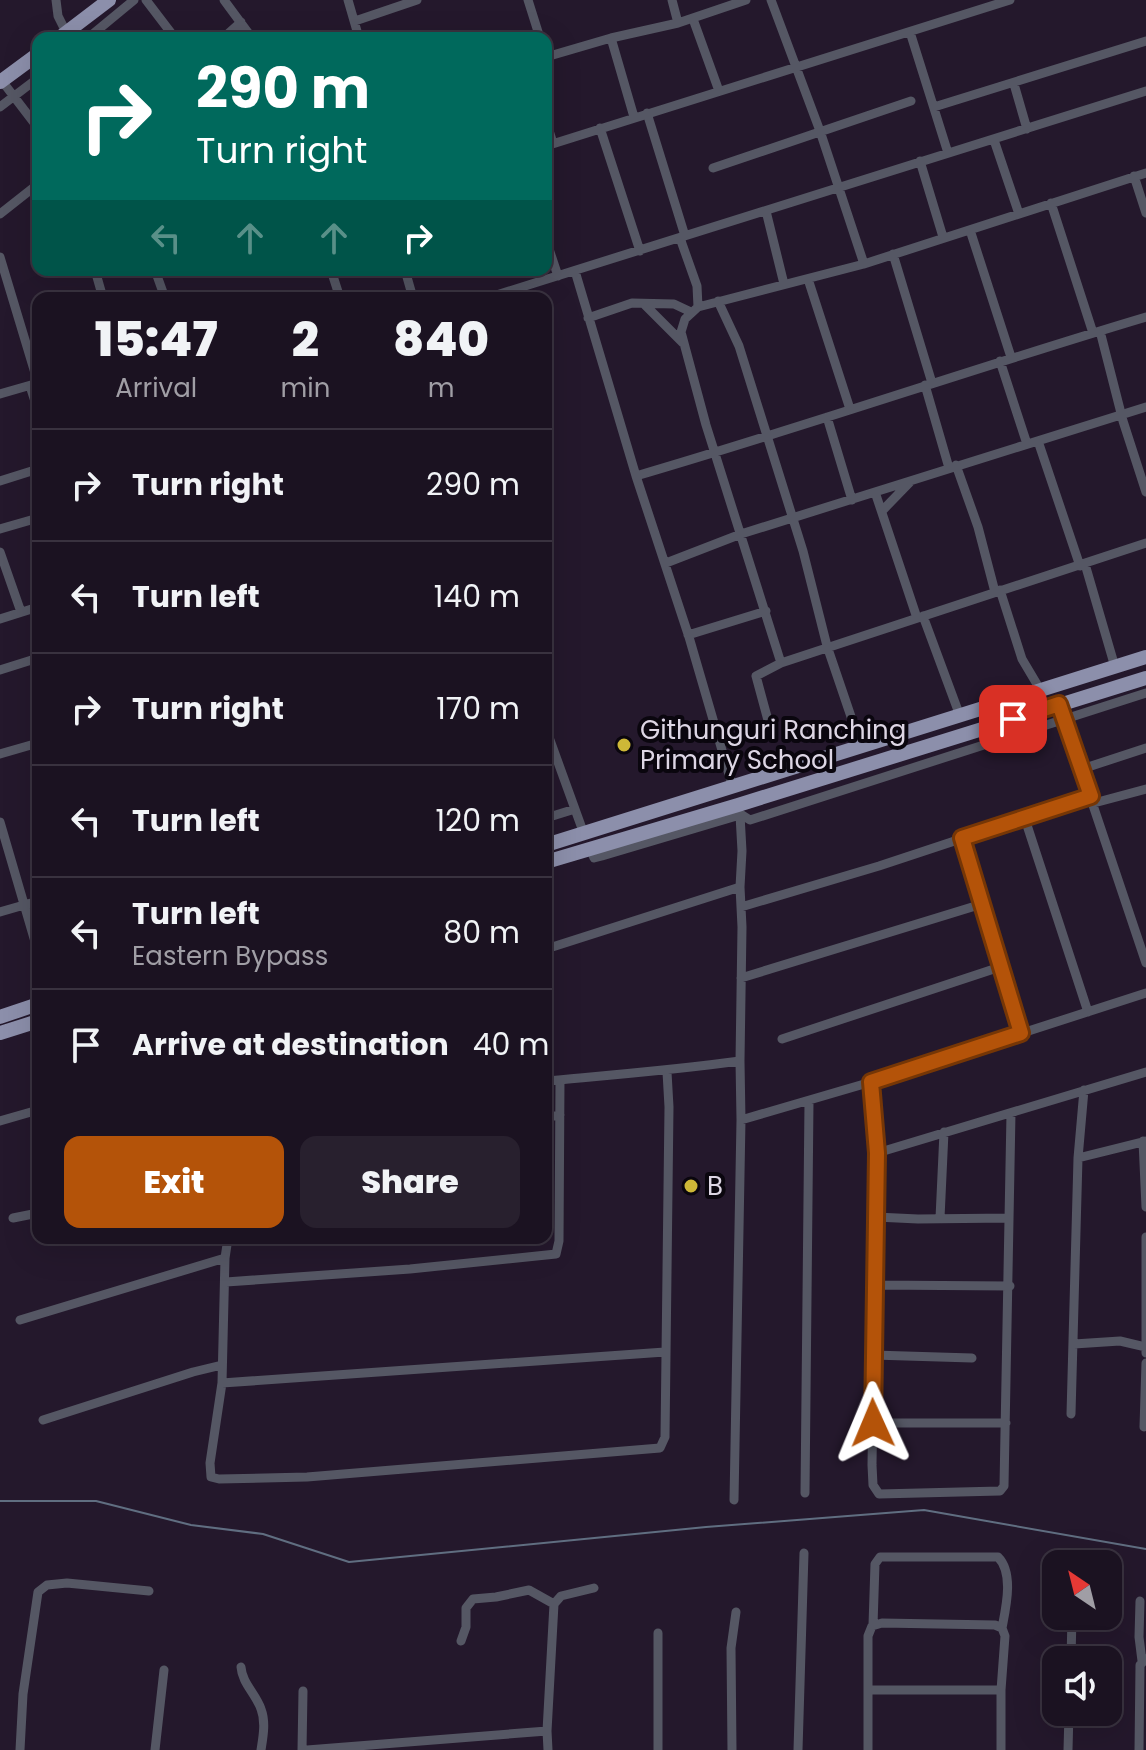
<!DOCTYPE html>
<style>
:root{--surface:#1b1221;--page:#28202e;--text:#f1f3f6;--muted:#a09ea5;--line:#39323f;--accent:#b45309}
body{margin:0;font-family:Poppins,sans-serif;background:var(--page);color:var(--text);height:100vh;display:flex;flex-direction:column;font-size:30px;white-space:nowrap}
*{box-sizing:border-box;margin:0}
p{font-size:26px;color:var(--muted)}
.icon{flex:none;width:44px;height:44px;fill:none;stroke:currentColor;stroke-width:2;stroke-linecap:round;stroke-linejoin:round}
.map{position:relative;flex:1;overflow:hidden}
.panel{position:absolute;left:32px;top:292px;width:520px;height:952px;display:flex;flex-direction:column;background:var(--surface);border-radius:16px;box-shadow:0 8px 32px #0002,0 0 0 2px var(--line)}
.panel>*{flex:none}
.banner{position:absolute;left:32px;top:32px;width:520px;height:244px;border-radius:16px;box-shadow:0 8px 32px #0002,0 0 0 2px var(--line);background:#00695c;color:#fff;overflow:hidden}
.needle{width:52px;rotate:325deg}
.tools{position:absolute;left:1042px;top:1550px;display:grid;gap:16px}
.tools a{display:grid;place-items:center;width:80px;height:80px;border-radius:16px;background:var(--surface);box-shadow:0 8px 32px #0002,0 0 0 2px var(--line);font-size:40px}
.pin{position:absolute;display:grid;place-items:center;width:68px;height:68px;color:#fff;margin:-34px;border-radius:16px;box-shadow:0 4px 12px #0006}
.me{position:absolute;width:88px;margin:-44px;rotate:359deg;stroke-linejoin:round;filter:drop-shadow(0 0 6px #0008)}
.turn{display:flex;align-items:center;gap:28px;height:168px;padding:0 32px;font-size:36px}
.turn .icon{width:104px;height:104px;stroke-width:2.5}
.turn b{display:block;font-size:56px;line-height:68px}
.lanes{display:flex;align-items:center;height:76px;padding:0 32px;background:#0003;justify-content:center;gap:40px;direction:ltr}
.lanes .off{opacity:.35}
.eta{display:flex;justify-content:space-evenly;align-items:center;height:136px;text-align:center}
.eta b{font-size:48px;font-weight:800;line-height:56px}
.cta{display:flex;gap:16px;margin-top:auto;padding:16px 32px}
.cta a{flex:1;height:92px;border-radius:16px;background:var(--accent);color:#fff;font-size:32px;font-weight:800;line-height:92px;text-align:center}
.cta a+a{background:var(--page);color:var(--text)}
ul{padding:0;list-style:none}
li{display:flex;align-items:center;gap:24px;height:112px;padding:0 32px;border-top:2px solid var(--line)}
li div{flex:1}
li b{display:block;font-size:30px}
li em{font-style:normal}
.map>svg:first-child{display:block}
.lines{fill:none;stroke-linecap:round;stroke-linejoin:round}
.stream{stroke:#606e81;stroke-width:2}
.street{stroke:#555764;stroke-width:9}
.primary{stroke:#8c8fab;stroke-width:14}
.route-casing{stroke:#753606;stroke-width:20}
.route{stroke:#b45309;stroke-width:14}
.poi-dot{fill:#ceb837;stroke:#0a060e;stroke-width:3}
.labels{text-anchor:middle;stroke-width:8;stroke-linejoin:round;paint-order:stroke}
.poi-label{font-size:26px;fill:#ddd6e4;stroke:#0a060e;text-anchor:start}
</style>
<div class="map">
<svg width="1146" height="1750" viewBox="0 0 1146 1750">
<rect width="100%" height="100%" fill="#24182c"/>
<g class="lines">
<path class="stream" d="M0,1501h96l95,24 72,9 86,28 357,-35 218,-17 222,39"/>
<path class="street" d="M56,0l2,16 9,18
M146,0l29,38
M224,0l28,38
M348,0l11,38
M528,0l12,38
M771,0l49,131 44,133
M693,19l26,72
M355,21l62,-21
M678,23l68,-23
M910,32l38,121
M88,38l46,-38
M223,38l18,-16
M611,38l23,79
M546,57l65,-19 67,-15 -6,-23
M2,81l36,47
M1014,84l13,45
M0,107l38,-29
M934,107l212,-66
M647,113l38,123
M546,121l7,22
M600,128l40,123
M994,140l25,74
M546,146l464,-146
M920,161l23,76
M713,168l198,-67
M1146,173l-282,91 -166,43 -13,12 -4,13 25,93 75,238 365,-120
M1134,176l12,37
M1051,203l42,130
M766,211l18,73
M0,214l38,-30
M970,230l41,127
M680,238l17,48 1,21
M546,240l12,36
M893,254l39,129
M0,257l38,126 -38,11
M95,270l8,28
M155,270l10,28
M331,270l9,28
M405,270l8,28
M575,271l61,205 53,161 44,151
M808,279l42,130
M487,298l659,-207
M718,301l21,45 64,205 24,95 34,100
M644,304l39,39
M588,318l44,-15 42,1 17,8
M1100,331l23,90 23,71
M1000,361l27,83
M925,385l24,83
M30,386l8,25
M827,417l25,83
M1038,441l42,125
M956,465l22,62 17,65
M636,476c171,-50 339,-108 510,-159
M0,481l38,-12
M875,492l42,126
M882,511l28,-29
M0,529l38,-11
M0,552l21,60
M666,563l75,-29 405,-127
M1085,564l30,103
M1000,590l22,69 19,32
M923,616l37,100
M0,619l38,-12
M688,635l78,-24
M0,670l38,-12
M1059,704l87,259
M546,729l38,105
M772,735l-16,-59 25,-13
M0,754l38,-11
M1082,769l64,-21
M1094,803l52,-14
M739,813l11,7 396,-127
M546,818l29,-9
M1025,819l63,193
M0,822l38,130
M962,838l59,195
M741,907l138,-41 212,-70
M0,912l38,-11
M546,949l194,-62 2,-36 -2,-36 -138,41 -8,2 -4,-9
M741,978l241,-74
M782,1039l218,-72
M546,1081c65,-6 129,-11 194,-20l2,-134 -2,-40
M871,1082l6,71 -5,312 1,20 6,9 121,-3 4,-5 7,-373
M546,1117l14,-2
M741,1120l130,-38 275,-89
M0,1121l38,-11
M1143,1141l3,66
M877,1153l269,-81
M1078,1158l68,-17
M876,1217l42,2 91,-1
M13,1218l25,-5
M940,1218l4,-86
M1146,1237v116
M225,1258l-3,125 443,-31
M226,1282l184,-13 146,-15 3,-13 1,-161
M874,1285l136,1
M20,1320l205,-62 3,-20
M1074,1344l46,-3 26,6
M873,1355l99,3
M222,1383l-12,80 1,14 8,2 88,-2 353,-29 5,-11 4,-330 -2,-35
M1071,1414l7,-256 6,-68
M43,1420l150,-48 29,-7
M873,1423h133
M1144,1427l2,-64
M805,1493l4,-391
M734,1500l7,-380 -1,-59
M1140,1601l-1,36 3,24
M873,1625l2,-61 5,-7h118c16,16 8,50 4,71
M461,1641l5,-14v-19l7,-9 23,-2 33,-7 25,14
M1071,1660l1,-44
M241,1667c1,16 15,27 20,42 5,13 2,28 0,41
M869,1690h132
M547,1731l7,-127 7,-8 33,-8
M20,1750l3,-56 15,-102 9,-7 20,-2 82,8
M155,1750l9,-80
M302,1750l1,-59
M307,1750l240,-19 1,19
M658,1750v-117
M732,1750l-1,-102 5,-36
M798,1750l6,-197
M868,1750v-114l4,-10 10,-3 113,2 7,3 3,8 -4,54v60
M1068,1750l1,-38
M1139,1750l1,-85 6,-6"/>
<path class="primary" d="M59,38l50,-38
M0,82l38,-28
M546,845l600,-188
M546,862l192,-57 408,-127
M0,1017l38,-13
M0,1033l38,-12"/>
</g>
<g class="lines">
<defs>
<path id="route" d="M873,1423l4,-270 -6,-71 150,-49 -59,-195 129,-42 -32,-92 -46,15"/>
</defs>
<use href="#route" class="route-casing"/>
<use href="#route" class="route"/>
</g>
<g class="poi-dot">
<circle cx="624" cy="745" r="8"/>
<circle cx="691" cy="1186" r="8"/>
</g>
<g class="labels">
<g class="poi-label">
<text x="640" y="739">Githunguri Ranching<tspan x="640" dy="30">Primary School</tspan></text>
<text x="707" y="1195">B</text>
</g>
</g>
</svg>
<div class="tools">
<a><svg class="needle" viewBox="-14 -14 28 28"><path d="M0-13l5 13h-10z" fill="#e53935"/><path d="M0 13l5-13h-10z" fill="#a09ea5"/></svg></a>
<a><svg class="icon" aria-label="sound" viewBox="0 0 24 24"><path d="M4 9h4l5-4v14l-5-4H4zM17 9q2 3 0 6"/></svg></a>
</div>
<div class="pin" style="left:1013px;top:719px;background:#d93025"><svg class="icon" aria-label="arrive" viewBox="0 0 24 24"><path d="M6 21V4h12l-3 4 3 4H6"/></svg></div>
<svg class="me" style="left:873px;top:1423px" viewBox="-20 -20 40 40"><path d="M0-17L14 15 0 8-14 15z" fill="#b45309" stroke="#fff" stroke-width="4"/></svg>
<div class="banner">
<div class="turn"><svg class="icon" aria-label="right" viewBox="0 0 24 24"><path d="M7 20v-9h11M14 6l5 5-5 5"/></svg><div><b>290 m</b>Turn right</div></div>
<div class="lanes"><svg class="icon off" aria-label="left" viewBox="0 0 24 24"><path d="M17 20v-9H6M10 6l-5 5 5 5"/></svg><svg class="icon off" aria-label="ahead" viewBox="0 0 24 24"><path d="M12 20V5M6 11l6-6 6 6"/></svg><svg class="icon off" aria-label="ahead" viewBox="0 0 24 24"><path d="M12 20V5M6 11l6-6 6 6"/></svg><svg class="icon" aria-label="right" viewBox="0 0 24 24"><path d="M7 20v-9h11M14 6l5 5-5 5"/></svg></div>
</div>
<section class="panel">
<div class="eta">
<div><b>15:47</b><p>Arrival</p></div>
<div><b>2</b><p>min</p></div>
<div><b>840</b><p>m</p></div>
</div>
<ul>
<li><svg class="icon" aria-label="right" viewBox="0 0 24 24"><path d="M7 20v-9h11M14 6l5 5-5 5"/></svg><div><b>Turn right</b></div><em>290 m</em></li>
<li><svg class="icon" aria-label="left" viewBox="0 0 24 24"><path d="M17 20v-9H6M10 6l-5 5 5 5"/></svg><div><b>Turn left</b></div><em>140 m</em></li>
<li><svg class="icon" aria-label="right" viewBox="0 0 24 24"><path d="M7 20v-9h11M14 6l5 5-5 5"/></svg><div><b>Turn right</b></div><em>170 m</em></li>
<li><svg class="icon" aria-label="left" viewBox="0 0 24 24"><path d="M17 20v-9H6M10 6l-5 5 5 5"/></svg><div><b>Turn left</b></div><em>120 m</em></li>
<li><svg class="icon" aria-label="left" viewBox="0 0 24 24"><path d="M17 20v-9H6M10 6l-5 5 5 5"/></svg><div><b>Turn left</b><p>Eastern Bypass</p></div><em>80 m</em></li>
<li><svg class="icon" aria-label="arrive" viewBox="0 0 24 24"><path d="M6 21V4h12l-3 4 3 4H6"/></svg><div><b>Arrive at destination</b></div><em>40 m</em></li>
</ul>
<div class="cta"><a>Exit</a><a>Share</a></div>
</section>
</div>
